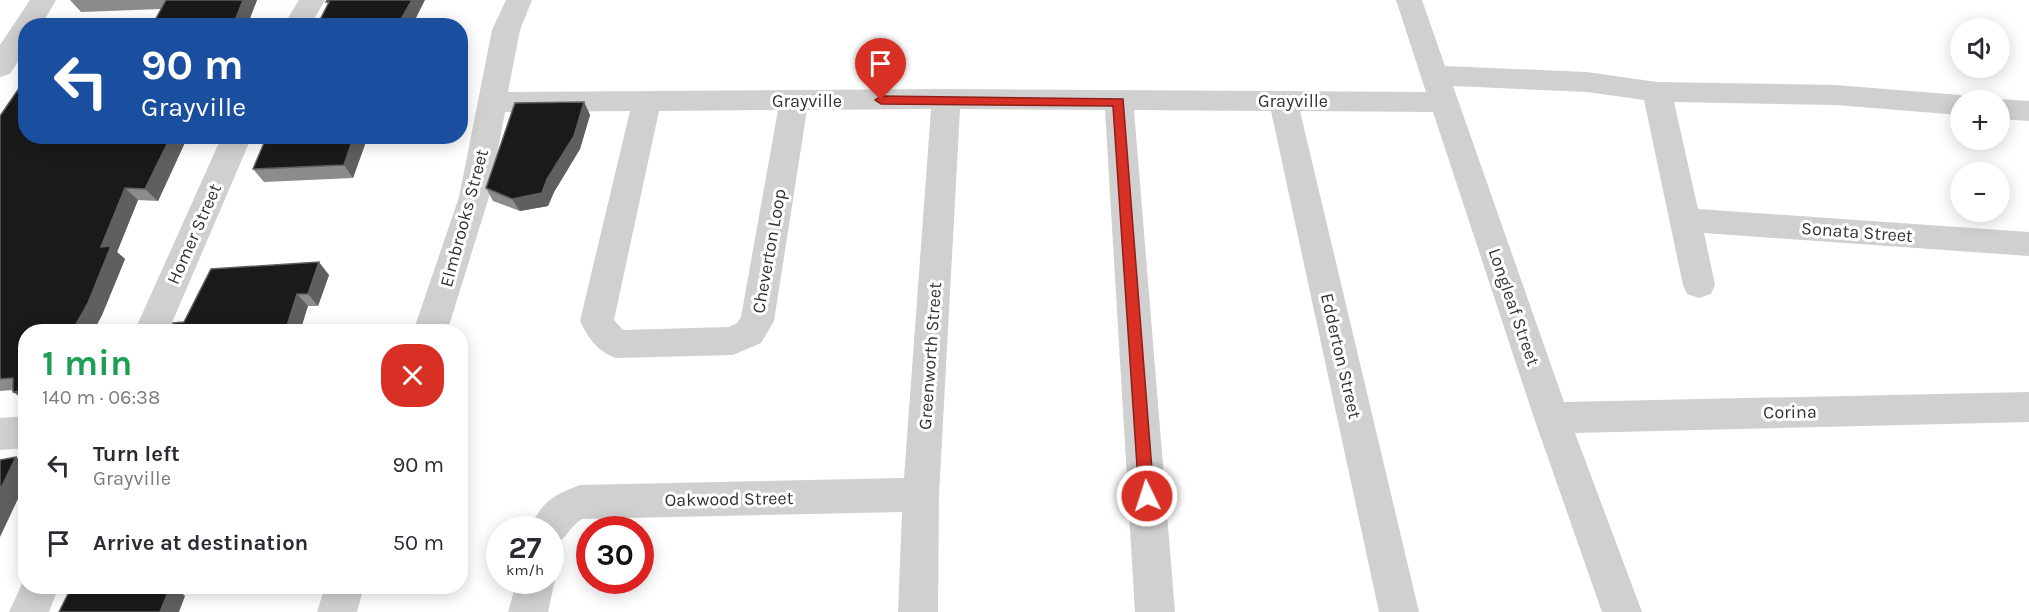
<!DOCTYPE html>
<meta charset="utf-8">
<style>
:root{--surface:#fff;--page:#f7f7f7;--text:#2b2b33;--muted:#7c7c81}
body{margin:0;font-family:Karla,sans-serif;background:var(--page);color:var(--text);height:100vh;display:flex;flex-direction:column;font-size:22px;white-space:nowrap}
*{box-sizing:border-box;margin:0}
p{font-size:20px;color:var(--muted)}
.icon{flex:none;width:33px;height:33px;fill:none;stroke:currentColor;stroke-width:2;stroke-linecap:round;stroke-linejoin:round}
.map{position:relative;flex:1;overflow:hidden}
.panel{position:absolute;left:18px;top:324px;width:450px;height:270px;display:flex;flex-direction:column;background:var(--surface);border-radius:24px;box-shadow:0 3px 15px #0003}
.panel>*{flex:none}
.guide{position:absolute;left:18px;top:18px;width:450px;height:126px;border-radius:24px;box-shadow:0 3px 15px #0003;background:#1a4fa0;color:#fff;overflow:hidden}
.controls{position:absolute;left:1950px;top:18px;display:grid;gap:12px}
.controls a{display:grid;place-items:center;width:60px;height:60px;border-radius:50%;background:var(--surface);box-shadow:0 3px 15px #0003;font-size:30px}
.speed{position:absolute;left:486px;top:516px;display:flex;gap:12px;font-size:30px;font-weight:700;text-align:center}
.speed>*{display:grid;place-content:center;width:78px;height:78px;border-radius:50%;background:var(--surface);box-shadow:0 3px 15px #0003;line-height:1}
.speed small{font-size:15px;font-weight:400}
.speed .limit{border:9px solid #d22;background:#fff;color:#111}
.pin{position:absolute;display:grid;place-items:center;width:51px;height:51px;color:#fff;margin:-62px -26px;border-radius:50% 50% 50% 0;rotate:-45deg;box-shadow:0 0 6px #0007}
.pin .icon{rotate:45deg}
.me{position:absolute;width:66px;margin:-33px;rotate:356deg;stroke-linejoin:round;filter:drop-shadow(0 0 4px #0008)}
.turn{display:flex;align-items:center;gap:21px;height:126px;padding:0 24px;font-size:27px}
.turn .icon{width:78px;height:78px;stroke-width:2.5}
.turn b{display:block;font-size:42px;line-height:51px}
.round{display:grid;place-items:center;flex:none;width:63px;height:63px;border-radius:24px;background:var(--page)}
.headline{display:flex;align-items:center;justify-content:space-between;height:102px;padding:0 24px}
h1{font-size:36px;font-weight:700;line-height:45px;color:#1e9e55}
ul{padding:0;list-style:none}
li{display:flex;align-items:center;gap:18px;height:78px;padding:0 24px}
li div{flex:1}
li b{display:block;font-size:22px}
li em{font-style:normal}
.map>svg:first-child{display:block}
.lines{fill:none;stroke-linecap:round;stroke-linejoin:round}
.minor{fill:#d0d0d0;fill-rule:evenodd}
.tertiary{fill:#d0d0d0;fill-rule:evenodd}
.wall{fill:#8c8c8c}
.shaded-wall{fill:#5f5f5f}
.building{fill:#1a1a1a;stroke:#5f5f5f;stroke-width:1.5}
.route{fill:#d93025;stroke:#8d1f18;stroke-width:1.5}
.labels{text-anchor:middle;stroke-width:6;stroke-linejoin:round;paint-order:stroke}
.street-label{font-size:18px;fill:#333;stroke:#fff}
</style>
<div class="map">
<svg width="2029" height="612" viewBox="0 0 2029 612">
<rect width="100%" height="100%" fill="#fff"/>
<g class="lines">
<path class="minor" d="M299,0h26l-15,26h-27z
M506,0h26l-12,30 -12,62 438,-3 480,3 -30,-92h26l23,66 142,6 70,10 178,3 125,10 12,5h-12v15l-125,-10 -161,-3 24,107 331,23v24l-325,-23 11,52 -4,9 -12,4 -12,-4 -4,-9 -39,-185 -57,-8 -134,-6 111,316 465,-10v30l-454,11 67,179h-40l-68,-194 -101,-306 -133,-1 119,501h-40l-108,-501 -137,-1 41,502h-40l-30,-502 -145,-1 -21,386 -1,117h-40l4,-100 -320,7c-14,9 -16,22 -32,28v-17h-21c13,-29 23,-34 51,-45l324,-7 27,-369 -124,1 -33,211 -13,22 -28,12 -117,3c-19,-7 -27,-19 -36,-37l50,-210 -125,1 -16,85 -42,135h-34l46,-135 33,-167zM778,110l-37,207 -4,6 -8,4 -106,3 -9,-10 45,-209z
M2000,99l29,2v20l-29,-2v-19h-6z
M222,136h30l-84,196h-34z
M26,416v32l-26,2v-32z
M550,569l5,11 -7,32h-40l9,-32h33z
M26,575v11h33l-10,26h-40z
M325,586h39l-7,26h-40z"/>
<path class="tertiary" d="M30,0h26l-15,26h-15v23l-16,25 -10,3v-32z"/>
</g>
<path class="wall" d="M70,0h187l-10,26h-95l9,-17 -80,3z
M584,102l6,13 -10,34 -26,43 -6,14 -28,5 -27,-10 -7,-13z
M0,116l188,20 -30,65 -20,-1 -21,52 8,7 -23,56 -9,17h-67l-13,58 -13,1z
M267,136h101l-15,42 -89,4 -11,-13z
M329,275l-11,31h-10l-124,16z"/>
<path class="shaded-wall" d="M243,0h14l-10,26h-14z
M412,0h13l-13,26h-15z
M584,102l6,13 -10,34 -26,43 -6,14 -28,5 -8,-12 35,-20z
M171,136h17l-30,65 -13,-12z
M354,136h14l-15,42 -9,-13z
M125,188l13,12 -21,52 8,7 -23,56 -9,17h-11l-7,-6 26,-79z
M319,262l10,13 -11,31 -10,-12z
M297,294l11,12 -8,26h-15z
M26,390v11l-13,-9z
M16,457l10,7v18l-26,55v-47z
M166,586h19l-3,7 3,3 -6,16h-19z"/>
<path class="building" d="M166,0h77l-10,26h-81z
M327,0h85l-15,26h-80l12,-24h-3z
M24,81h2v55h145l-26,53 -20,-1 -24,59 10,-1 -23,57 -13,23 14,6h-63v58l-13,2v-14l-13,1v-263z
M584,102l-10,34 -27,43 -5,14 -30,6 -26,-11 29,-85z
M267,136h87l-10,29 -91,4z
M319,262l-11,32h-11l-12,38h-115l3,-9 11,-1 27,-53z
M16,457l-16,33v-30z
M72,586l94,1h4l-10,25h-101z"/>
<path class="route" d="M881,96l242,3 31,397 -2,5 -5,2 -6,-2 -2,-5 -26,-390 -232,-2 -6,-4z"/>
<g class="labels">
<g class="street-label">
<text x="807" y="107">Grayville</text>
<text x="1293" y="107">Grayville</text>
<text transform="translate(464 218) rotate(-75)" y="6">Elmbrooks Street</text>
<text transform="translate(1857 232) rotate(4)" y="6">Sonata Street</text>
<text transform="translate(194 234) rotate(-66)" y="6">Homer Street</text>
<text transform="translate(769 251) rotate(-80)" y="6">Cheverton Loop</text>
<text transform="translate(1514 307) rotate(71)" y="6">Longleaf Street</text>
<text transform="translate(930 356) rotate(-86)" y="6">Greenworth Street</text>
<text transform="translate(1341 356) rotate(77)" y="6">Edderton Street</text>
<text transform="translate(1790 412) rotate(-1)" y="6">Corina</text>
<text transform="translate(729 499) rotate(-1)" y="6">Oakwood Street</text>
</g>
</g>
</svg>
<div class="controls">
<a><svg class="icon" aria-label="sound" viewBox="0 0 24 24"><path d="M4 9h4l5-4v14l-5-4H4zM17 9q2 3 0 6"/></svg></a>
<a>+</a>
<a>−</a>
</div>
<div class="speed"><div>27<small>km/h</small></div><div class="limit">30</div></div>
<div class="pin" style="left:881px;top:100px;background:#d93025"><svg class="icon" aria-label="arrive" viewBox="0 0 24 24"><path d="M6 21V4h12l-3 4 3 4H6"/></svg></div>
<svg class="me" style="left:1147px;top:496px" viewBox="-20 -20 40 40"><circle r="17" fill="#d93025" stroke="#fff" stroke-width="3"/><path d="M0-11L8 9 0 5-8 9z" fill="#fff"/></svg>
<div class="guide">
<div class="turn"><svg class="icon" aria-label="left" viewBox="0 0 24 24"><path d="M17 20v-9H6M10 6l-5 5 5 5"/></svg><div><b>90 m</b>Grayville</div></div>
</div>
<section class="panel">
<div class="headline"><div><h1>1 min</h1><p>140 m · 06:38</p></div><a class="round" style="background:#d93025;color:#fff"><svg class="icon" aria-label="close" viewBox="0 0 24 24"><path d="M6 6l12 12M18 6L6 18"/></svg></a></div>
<ul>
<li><svg class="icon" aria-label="left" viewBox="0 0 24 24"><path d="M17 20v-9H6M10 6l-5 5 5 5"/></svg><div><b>Turn left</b><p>Grayville</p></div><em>90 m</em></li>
<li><svg class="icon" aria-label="arrive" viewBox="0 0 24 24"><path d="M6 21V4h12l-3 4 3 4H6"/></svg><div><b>Arrive at destination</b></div><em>50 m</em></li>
</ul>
</section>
</div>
